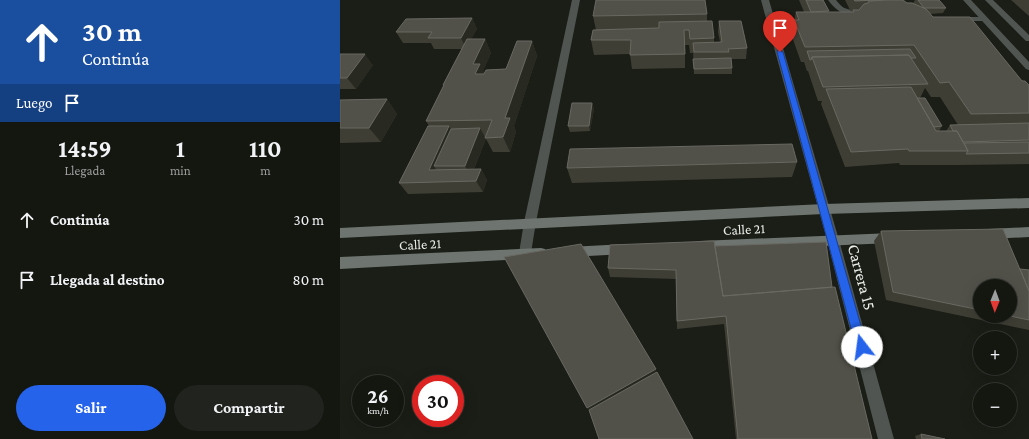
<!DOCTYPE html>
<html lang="es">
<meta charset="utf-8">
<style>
:root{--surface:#141610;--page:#21231e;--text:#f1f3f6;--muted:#9d9f9f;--line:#333530;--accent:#2563eb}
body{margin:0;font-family:"Crimson Pro",serif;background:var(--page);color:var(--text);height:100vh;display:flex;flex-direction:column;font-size:15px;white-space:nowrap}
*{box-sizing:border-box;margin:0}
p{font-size:13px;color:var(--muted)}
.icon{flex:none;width:22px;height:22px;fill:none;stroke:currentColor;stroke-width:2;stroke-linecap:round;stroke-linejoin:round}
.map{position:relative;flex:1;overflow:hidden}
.sheet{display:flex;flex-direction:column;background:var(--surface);width:340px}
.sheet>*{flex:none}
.banner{background:#1a4fa0;color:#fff;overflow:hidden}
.needle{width:26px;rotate:181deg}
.fabs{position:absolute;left:633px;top:279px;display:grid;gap:8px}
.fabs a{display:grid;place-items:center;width:44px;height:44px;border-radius:50%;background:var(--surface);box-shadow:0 4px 16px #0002,0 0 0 1px var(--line);font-size:20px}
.speed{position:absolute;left:12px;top:375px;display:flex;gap:8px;font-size:20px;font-weight:700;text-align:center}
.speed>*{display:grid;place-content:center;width:52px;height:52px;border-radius:50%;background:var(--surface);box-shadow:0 4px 16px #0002,0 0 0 1px var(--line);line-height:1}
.speed small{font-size:10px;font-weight:400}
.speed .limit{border:6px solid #d22;background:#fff;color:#111}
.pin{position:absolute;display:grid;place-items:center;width:34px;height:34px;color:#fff;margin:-41px -17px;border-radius:50% 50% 50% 0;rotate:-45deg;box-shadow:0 0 4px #0007}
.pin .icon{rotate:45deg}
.me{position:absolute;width:44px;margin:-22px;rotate:345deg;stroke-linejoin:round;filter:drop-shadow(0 0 3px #0008)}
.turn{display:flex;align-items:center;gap:14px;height:84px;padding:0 16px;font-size:18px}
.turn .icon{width:52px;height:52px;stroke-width:2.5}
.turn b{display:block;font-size:28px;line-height:34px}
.then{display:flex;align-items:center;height:38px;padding:0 16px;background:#0003;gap:8px;font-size:15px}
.eta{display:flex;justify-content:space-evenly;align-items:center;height:68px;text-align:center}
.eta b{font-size:24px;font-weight:700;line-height:28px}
.cta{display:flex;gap:8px;margin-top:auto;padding:8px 16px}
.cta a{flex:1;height:46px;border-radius:24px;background:var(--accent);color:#fff;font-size:16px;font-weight:700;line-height:46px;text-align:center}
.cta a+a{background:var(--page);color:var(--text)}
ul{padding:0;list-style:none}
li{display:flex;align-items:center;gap:12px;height:60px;padding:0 16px}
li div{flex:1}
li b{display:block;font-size:15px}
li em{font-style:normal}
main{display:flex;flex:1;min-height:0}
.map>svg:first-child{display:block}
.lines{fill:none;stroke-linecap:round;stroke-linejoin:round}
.service{fill:#505552;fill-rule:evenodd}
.minor{fill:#505552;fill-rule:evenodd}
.tertiary{fill:#505552;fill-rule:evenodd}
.secondary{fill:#6e7470;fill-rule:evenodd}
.wall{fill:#3f3e35;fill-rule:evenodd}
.shaded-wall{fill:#282921}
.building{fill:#515149;stroke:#696962}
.route{fill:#2563eb;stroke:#184099}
.labels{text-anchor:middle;stroke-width:3.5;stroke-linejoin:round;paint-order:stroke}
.street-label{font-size:14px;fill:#eaede8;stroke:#1a1e16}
.near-street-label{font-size:17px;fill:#eaede8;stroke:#1a1e16}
</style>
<main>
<section class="sheet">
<div class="banner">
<div class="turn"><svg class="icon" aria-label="ahead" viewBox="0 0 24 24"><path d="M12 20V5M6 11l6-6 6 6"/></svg><div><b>30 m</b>Continúa</div></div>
<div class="then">Luego<svg class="icon" aria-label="arrive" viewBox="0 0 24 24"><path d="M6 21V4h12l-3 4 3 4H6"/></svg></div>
</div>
<div class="eta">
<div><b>14:59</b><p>Llegada</p></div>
<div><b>1</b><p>min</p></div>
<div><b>110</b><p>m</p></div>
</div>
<ul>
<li><svg class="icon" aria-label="ahead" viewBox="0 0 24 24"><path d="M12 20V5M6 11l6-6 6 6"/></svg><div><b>Continúa</b></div><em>30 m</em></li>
<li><svg class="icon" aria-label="arrive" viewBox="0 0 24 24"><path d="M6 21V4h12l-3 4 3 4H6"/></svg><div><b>Llegada al destino</b></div><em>80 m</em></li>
</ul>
<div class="cta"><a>Salir</a><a>Compartir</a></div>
</section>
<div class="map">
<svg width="689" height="439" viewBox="0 0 689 439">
<rect width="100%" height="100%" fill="#1a1e16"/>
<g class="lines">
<path class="service" d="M488,0h8c11,15 17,6 27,13 -12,9 -28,-3 -35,-13z
M612,17h32l4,2 -4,2h-29l-4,-2z
M429,21h40l4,2 -4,2h-37l-4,-2z"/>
<path class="minor" d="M232,0h8l-44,222 -5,31 -2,4 -4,1 -4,-1 -2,-4 5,-31z
M421,0h8l70,240 55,199h-16l-51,-199z"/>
<path class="tertiary" d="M623,0h8l58,62v8l-3,-1z
M645,0h8l36,35v6h-3z"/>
<path class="secondary" d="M689,198v10l-205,6 -484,24v-10l484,-24z
M689,227v10l-40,2 -4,-1 -2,-4 2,-4 4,-1z
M552,233l4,1 2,4 -2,4 -4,1 -193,8 -4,-1 -2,-4 2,-4 4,-1z
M286,244l4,1 2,4 -2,4 -4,1 -57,3 -4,-1 -2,-4 2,-4 4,-1z
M201,248l4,1 2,4 -2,4 -4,1 -201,11v-12z"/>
</g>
<path class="wall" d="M459,0h24l5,12h23l-6,-12h32l37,3h-1l2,-3h24l7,8 -3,5 -13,1 3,3 96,68v79l-72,1h-57l-1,-2 -54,4 -24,-63 1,-3h-4l-10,-30h-1l-3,-9h-3l-10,-28 5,-22h8zM585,88l6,9h9l18,28h-8l-4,6h-7l3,-5 -22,-28z
M671,0h18v16z
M367,14v7l7,17v4h6l-2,-10 1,-11 28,27 -1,11h-15l1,9v6h-38l-1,-21h-3l-1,-8h-4v23l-53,1 -2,-15 -36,1 -3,-15 5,-10 -3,-14z
M132,18l5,11 -6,10h14l6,14 -8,18 2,3 21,-5 26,-28 5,15 -23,70 2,6 -6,20h-17l-7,-13 -12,30h7l6,11 -4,12 -75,2 -9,-11 30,-57 -3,-5 18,-34 -1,-2 19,-36h-28l-3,-6h-28l-7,-11z
M0,54l33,11 -17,24h-16z
M47,99l10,15 -16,28 -41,1v-43z
M252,103l2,6 -4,22 -20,1 -2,-6z
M457,162l-5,15 -220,6 -5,-15z
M541,231l139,38 9,1v60l-143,-30 -12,-59zM640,286h30v30h-30z
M375,246l117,41 40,152h-136l-12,-115 -47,5 -1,-50 -66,-2 -2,-9z
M581,434l24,5h-29l-1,-3z"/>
<path class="shaded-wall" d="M132,18l5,11 -11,19 -5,-10z
M145,39l6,14 -8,18 4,8 -12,-5 -2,-10z
M192,41l5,15 -23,70 2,6 -6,20 -7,-15 2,-19z
M25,54l8,11 -17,24 -9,-11z
M47,99l10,15 -16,28 -12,-14z
M252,103l2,6 -4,22 -1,-5z
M109,126l6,11 -21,29 5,8 -10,-4z
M140,128l6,11 -15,37 -6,-10z
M141,169l6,11 -4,12 -7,-11z
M316,369l1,7 -66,36 -4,-4z"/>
<path class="building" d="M256,0h109l2,14 -114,2z
M466,0h17l6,11 -18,1z
M514,0h23l-22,1z
M549,0h14l4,3h5l14,6 7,8h37l52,64h3l4,4v28l-58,1 -22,-32 -9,1 -26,-38 -109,2 -11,-27h5l-3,-8h58l-1,-2h6l5,-6 4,-1 1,-2z
M578,0h21l7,8h-22z
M132,18l-11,20h-33l4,-6h-36l10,-13z
M372,21l2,17 -24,1 -1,-9h-5l1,24 -55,1 1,-15h-40l2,-10 66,-2v-6z
M379,21h22l6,27 -19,1 1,3h-35l-1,-9 29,-1z
M127,39h18l-12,25h7l-5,10h9l2,-4 20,-1 11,-28h15l-27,77h5l-7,19 -18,1 7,-18 -66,1 18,-36h-1z
M570,49l6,9h-5l-2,-3 -97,2 -1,3h-1l-3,-9z
M0,54h25l-18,24h-7z
M569,55l19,29 -105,3 -11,-30z
M391,58l1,10 -38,1 -1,-10z
M571,87l25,44h21l11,20h-59l-1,-2 -57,3 -25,-63z
M577,98h8l17,28 -8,1z
M47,99l-18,29h-29v-28z
M232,103h20l-3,23h-21z
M689,123v17l-66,2 -6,-11h-4l-3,-6z
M88,126h21l-20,44 52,-1 -5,12 -77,2z
M140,128l-15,38h-31l17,-37z
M689,142v11l-63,1 2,-3 -4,-8z
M452,144l5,18 -230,6 3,-19z
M663,229l26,62v29l-19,-4v-30h-30v24l-87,-18 -12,-61z
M374,241l9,55 112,-9 37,152h-134l-12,-123 -49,5 -1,-51 -68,-2 2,-23z
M486,242l6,45 -109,9 -8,-50z
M241,244l75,125 -69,39 -83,-151z
M680,269l9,1v21z
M317,372l36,67h-94l-10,-29z
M581,434l24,5h-23z"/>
<path class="route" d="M438,50l5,2 84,295 -1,4 -4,2 -4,-2 -2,-4 -79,-295z"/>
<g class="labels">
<g class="street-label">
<text transform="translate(404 229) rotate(-3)" y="5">Calle 21</text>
<text transform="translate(80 244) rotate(-3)" y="5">Calle 21</text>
</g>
<g class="near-street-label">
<text transform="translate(522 277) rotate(75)" y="6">Carrera 15</text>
</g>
</g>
</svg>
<div class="fabs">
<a><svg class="needle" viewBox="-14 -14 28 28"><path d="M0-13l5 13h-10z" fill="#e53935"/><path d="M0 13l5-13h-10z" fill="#9d9f9f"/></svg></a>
<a>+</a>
<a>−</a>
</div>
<div class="speed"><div>26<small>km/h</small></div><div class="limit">30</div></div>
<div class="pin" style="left:440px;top:52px;background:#d93025"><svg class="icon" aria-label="arrive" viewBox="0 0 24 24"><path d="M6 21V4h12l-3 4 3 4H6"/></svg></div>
<svg class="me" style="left:522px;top:347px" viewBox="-20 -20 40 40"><circle r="19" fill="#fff"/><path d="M0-13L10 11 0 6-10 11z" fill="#2563eb"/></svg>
</div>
</main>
